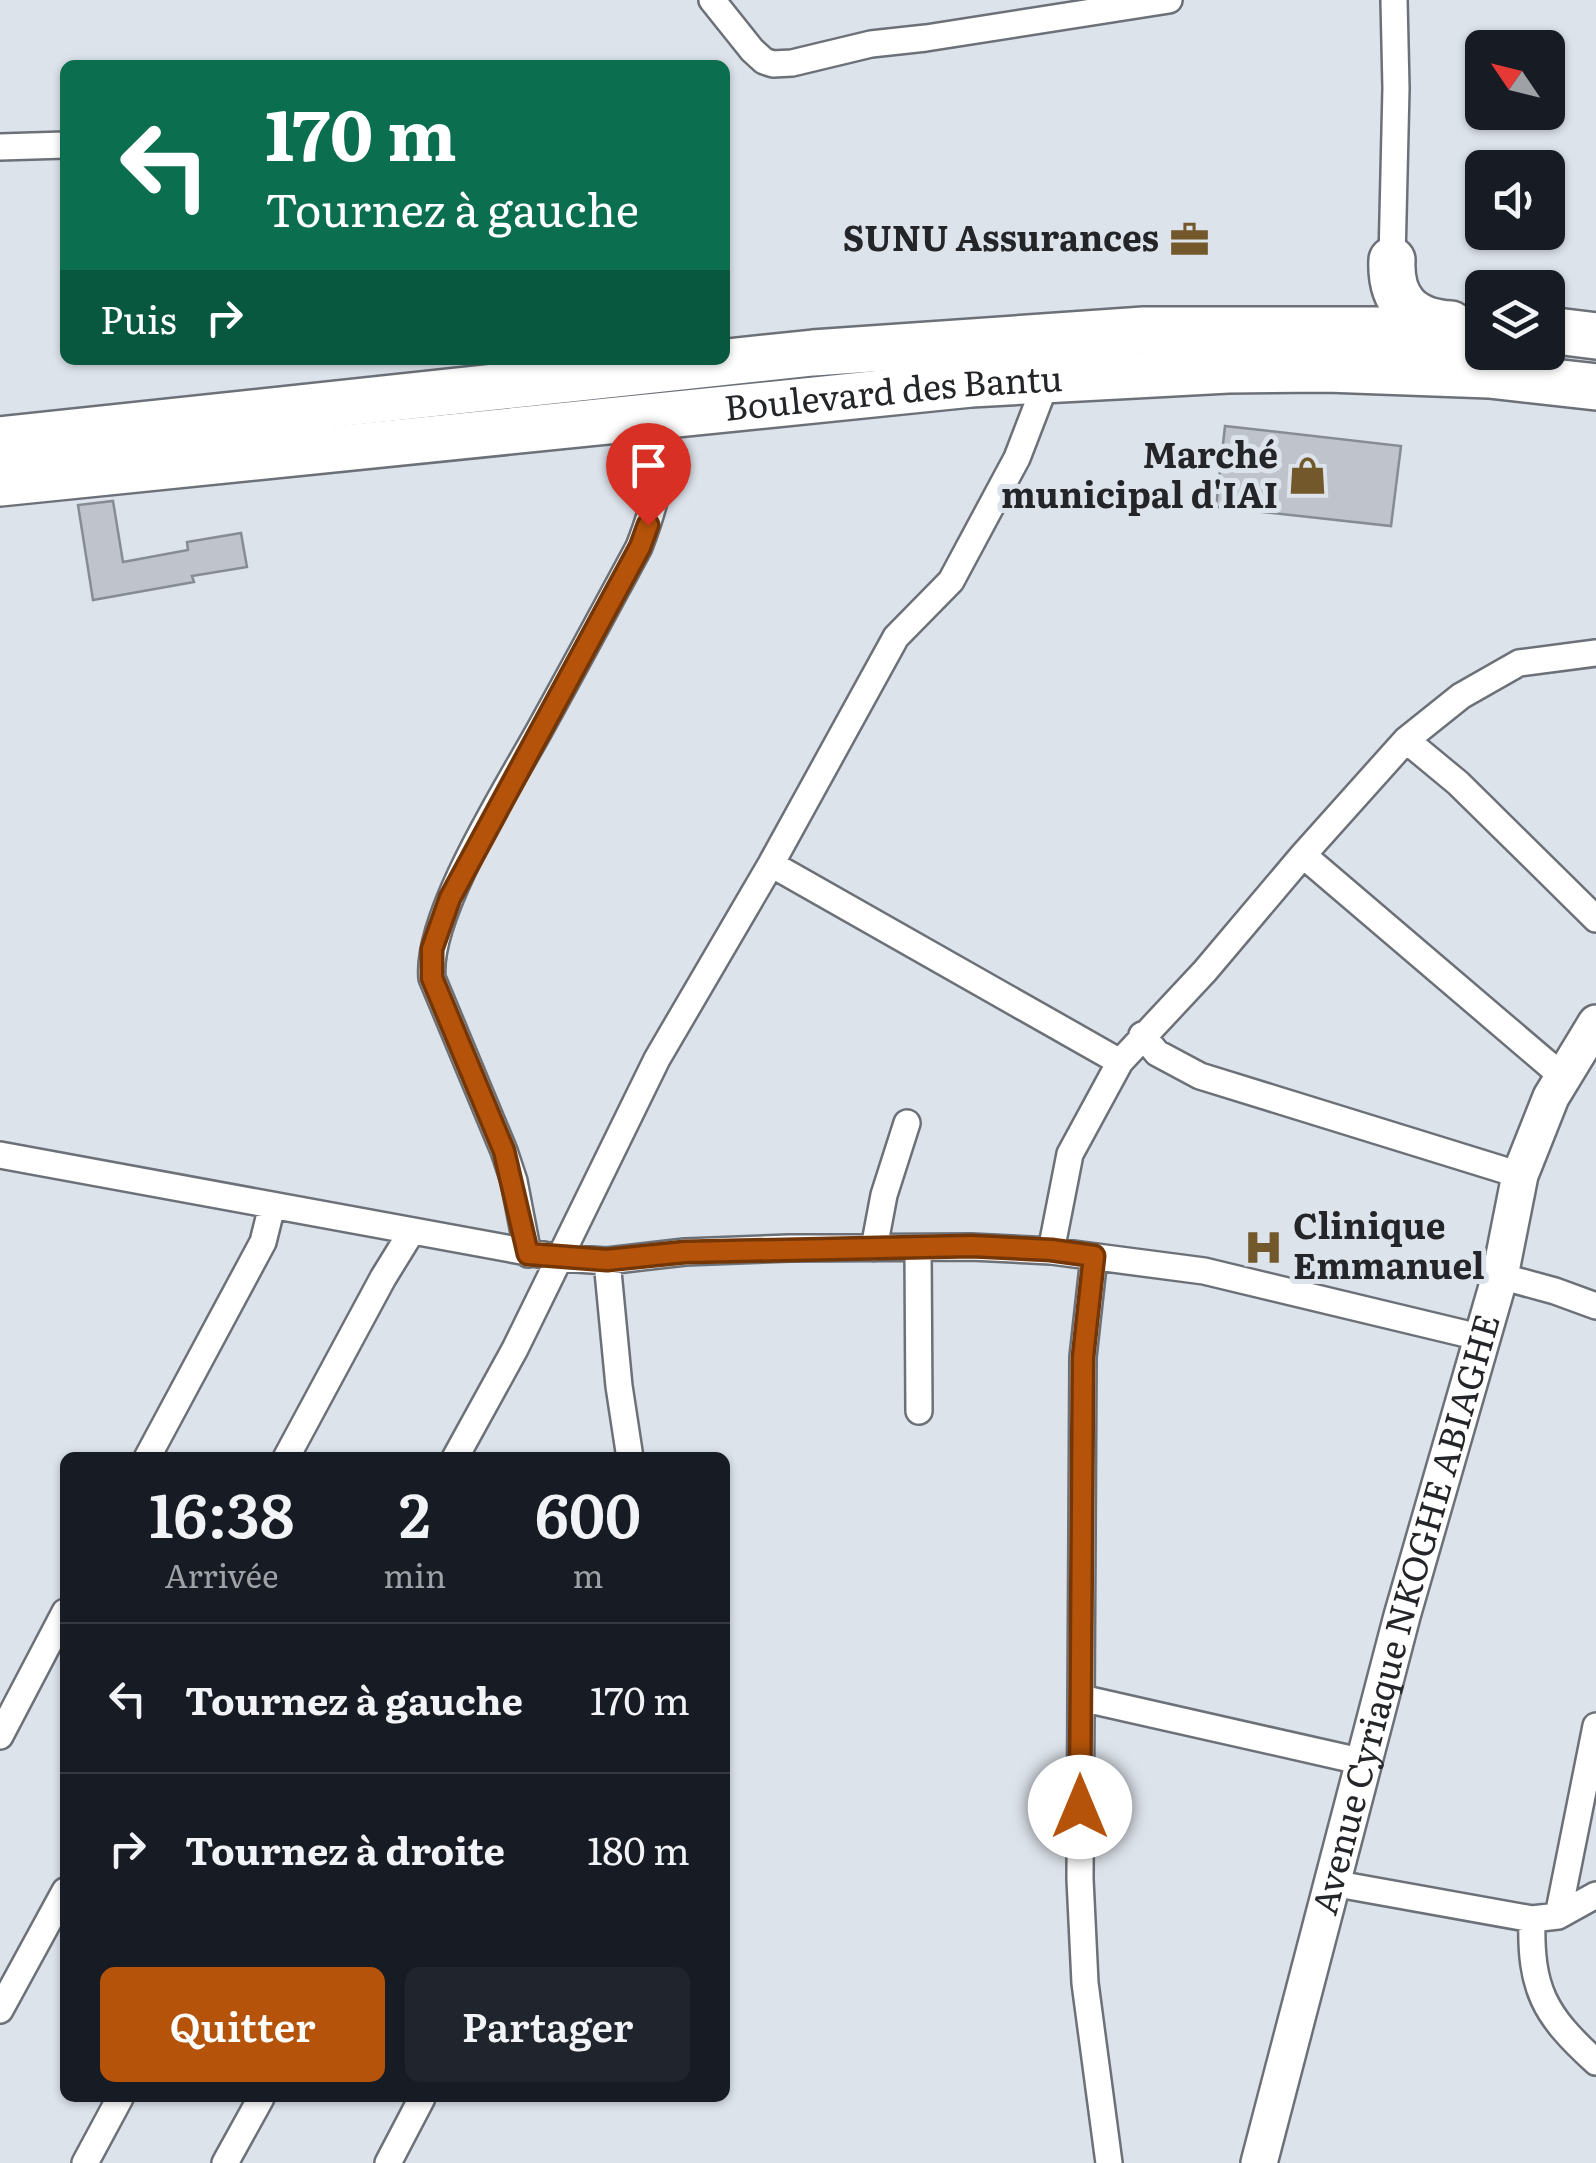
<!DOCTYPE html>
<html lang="fr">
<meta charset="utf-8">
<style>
:root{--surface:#171b24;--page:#20242c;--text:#f1f3f6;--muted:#9ea1a6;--line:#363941;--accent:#b45309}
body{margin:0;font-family:Literata,serif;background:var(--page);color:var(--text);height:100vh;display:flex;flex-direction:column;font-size:38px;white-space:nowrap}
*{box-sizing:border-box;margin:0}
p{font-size:32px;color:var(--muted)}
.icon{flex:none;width:55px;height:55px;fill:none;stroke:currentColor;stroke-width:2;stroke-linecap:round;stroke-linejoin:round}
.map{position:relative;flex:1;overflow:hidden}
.sheet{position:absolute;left:60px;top:1452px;width:670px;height:650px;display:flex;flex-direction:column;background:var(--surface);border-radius:15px;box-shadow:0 2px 8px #0004}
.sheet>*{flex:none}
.top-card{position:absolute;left:60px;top:60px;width:670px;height:305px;border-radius:15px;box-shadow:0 2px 8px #0004;background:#0b6e4f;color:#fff;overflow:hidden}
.needle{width:65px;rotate:305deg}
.buttons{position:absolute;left:1465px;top:30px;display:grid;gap:20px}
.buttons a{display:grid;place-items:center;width:100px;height:100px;border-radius:15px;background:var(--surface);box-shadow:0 2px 8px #0004;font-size:50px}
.pin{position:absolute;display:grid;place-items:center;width:85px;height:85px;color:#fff;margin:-102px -42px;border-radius:50% 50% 50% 0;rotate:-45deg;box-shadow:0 0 10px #0007}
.pin .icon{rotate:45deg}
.me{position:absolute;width:110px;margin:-55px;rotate:0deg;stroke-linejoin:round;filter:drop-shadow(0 0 8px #0008)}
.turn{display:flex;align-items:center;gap:35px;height:210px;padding:0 40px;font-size:45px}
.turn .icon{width:130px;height:130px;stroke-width:2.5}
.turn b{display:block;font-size:70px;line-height:85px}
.then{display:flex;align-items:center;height:95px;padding:0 40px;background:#0003;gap:20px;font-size:38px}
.eta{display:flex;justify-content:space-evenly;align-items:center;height:170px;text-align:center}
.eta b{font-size:60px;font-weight:600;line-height:70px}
.cta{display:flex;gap:20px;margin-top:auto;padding:20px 40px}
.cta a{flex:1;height:115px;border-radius:15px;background:var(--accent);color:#fff;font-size:40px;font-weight:600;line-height:115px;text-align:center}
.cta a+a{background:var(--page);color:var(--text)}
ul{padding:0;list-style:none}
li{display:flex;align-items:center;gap:30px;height:150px;padding:0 40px;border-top:2px solid var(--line)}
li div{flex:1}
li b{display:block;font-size:38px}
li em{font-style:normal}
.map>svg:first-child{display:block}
.building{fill:#bfc4cc;stroke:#878c94;stroke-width:2.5}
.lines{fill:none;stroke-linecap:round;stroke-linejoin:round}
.street-casing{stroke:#6c7178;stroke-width:30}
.secondary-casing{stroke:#6c7178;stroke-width:40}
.highway-casing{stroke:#6c7178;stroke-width:50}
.street{stroke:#fff;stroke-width:25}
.secondary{stroke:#fff;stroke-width:35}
.highway{stroke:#fff;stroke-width:45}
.route-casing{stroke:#753606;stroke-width:25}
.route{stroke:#b45309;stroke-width:18}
.labels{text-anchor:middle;stroke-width:10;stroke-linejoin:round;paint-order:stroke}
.poi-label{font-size:35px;font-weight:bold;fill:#232528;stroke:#dde3eb;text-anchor:end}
.street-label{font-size:35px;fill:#232528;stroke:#dde3eb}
</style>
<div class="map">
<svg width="1596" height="2163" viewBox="0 0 1596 2163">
<rect width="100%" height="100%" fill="#dde3eb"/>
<path class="building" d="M1225,426l176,20 -10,80 -175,-19z
M113,501l10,61 65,-12 -1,-8 54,-9 6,34 -55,9 2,6 -101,18 -15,-95z"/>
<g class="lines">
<defs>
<path id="street" d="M712,0l40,50 12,11 9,3 19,-1 79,-19 55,-6 243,-38
M0,147l65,-2
M1392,260l4,-172 -2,-88
M1406,740l52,43 138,136
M1303,855l259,221
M771,864l349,198
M1142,1035l15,18 43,23 320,99
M0,1155l560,103 47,3 78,-9 104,-4 182,-1 80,4 153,20 279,67
M874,1248l10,-53 23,-72
M918,1249l1,162
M1051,1251l19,-97 50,-92 85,-91 98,-116 103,-115 55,-44 58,-33 77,-10
M528,1254l-14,-73 -10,-30 -72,-173c-6,-63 76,-191 108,-249 34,-61 66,-121 99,-182 19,-49 24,-77 24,-130
M1094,1257l-11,100 -3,522 5,104 24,180
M607,1261l12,125 11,72
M1500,1276l55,15 41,15
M147,1458l116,-216 9,-36
M286,1458l97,-180 29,-47
M455,1458l60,-109 142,-290 114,-195 125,-227 55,-56 66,-123 30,-78
M1081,1698l283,64
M0,1736l65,-124
M1332,1883l200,36 26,-3 38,-21
M1558,1916l38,-190
M1532,1919c-2,70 12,96 64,143
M0,2010l65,-119
M85,2163l35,-65
M225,2163l36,-65
M388,2163l34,-65"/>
<g id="secondary">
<path id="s1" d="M1259,2163l143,-547 98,-340 20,-101 31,-78 45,-74"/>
</g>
<g id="highway">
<path d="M1392,260c-2,41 19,62 59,64"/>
<path d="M1548,330l48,6"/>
<path d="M0,440l813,-87 331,-23h244l94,11"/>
<path id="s2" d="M0,483l971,-99 257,-14 99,-1 162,6 107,12"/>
</g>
</defs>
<use href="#street" class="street-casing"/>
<use href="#secondary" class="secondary-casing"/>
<use href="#highway" class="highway-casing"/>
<use href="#street" class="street"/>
<use href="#secondary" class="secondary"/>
<use href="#highway" class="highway"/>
</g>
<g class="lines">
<defs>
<path id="route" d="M648,525l-8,22 -190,351 -18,51v29l72,173 24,103 79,6 78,-8 286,-6 80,4 43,6 -11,101 -3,450"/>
</defs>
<use href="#route" class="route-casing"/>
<use href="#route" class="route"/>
</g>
<defs>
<symbol id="office-bare" viewBox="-9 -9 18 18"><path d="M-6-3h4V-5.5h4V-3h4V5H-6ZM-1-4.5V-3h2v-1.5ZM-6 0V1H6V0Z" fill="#72582a" stroke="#dde3eb" stroke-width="2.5" paint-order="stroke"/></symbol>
<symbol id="shop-bare" viewBox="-9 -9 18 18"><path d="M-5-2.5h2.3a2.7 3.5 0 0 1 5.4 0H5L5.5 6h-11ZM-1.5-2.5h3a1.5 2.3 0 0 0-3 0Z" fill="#72582a" stroke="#dde3eb" stroke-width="2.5" paint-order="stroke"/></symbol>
<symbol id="hospital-bare" viewBox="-9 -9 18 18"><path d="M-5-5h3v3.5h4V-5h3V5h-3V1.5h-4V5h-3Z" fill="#72582a" stroke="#dde3eb" stroke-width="2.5" paint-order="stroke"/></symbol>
</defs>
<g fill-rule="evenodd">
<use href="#office-bare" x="1162" y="212" width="55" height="55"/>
<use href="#shop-bare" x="1280" y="448" width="55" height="55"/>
<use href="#hospital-bare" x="1236" y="1220" width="55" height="55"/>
</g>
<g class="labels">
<g class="poi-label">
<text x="1159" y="251">SUNU Assurances</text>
<text x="1278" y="468">Marché<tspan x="1278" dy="40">municipal d'IAI</tspan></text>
<text x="1293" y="1239" text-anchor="start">Clinique<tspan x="1293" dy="40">Emmanuel</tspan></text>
</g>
<g class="street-label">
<text dy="12" stroke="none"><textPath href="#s2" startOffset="898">Boulevard des Bantu</textPath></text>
<text dy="12" stroke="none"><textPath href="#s1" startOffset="568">Avenue Cyriaque NKOGHE ABIAGHE</textPath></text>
</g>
</g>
</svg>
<div class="buttons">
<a><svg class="needle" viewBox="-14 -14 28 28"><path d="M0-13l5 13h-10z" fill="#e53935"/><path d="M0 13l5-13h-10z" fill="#9ea1a6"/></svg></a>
<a><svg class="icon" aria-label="sound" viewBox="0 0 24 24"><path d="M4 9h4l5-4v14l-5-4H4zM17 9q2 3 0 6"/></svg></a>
<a><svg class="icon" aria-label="layers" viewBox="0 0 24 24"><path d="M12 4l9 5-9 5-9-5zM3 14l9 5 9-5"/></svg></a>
</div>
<div class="pin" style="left:648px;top:525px;background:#d93025"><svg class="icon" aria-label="arrive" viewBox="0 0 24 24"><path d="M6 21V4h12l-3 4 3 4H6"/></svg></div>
<svg class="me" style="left:1080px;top:1807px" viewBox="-20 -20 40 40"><circle r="19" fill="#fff"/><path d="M0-13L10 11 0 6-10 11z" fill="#b45309"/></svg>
<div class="top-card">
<div class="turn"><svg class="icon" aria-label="left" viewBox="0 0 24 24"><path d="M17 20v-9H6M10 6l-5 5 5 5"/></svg><div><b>170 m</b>Tournez à gauche</div></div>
<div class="then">Puis<svg class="icon" aria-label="right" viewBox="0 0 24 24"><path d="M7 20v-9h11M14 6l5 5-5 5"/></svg></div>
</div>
<section class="sheet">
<div class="eta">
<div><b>16:38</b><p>Arrivée</p></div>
<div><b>2</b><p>min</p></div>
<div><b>600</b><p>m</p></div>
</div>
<ul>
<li><svg class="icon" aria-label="left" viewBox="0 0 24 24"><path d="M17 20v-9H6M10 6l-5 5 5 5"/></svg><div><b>Tournez à gauche</b></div><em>170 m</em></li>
<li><svg class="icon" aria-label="right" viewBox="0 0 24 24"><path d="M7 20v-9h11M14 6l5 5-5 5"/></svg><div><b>Tournez à droite</b></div><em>180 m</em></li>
</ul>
<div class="cta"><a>Quitter</a><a>Partager</a></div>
</section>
</div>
